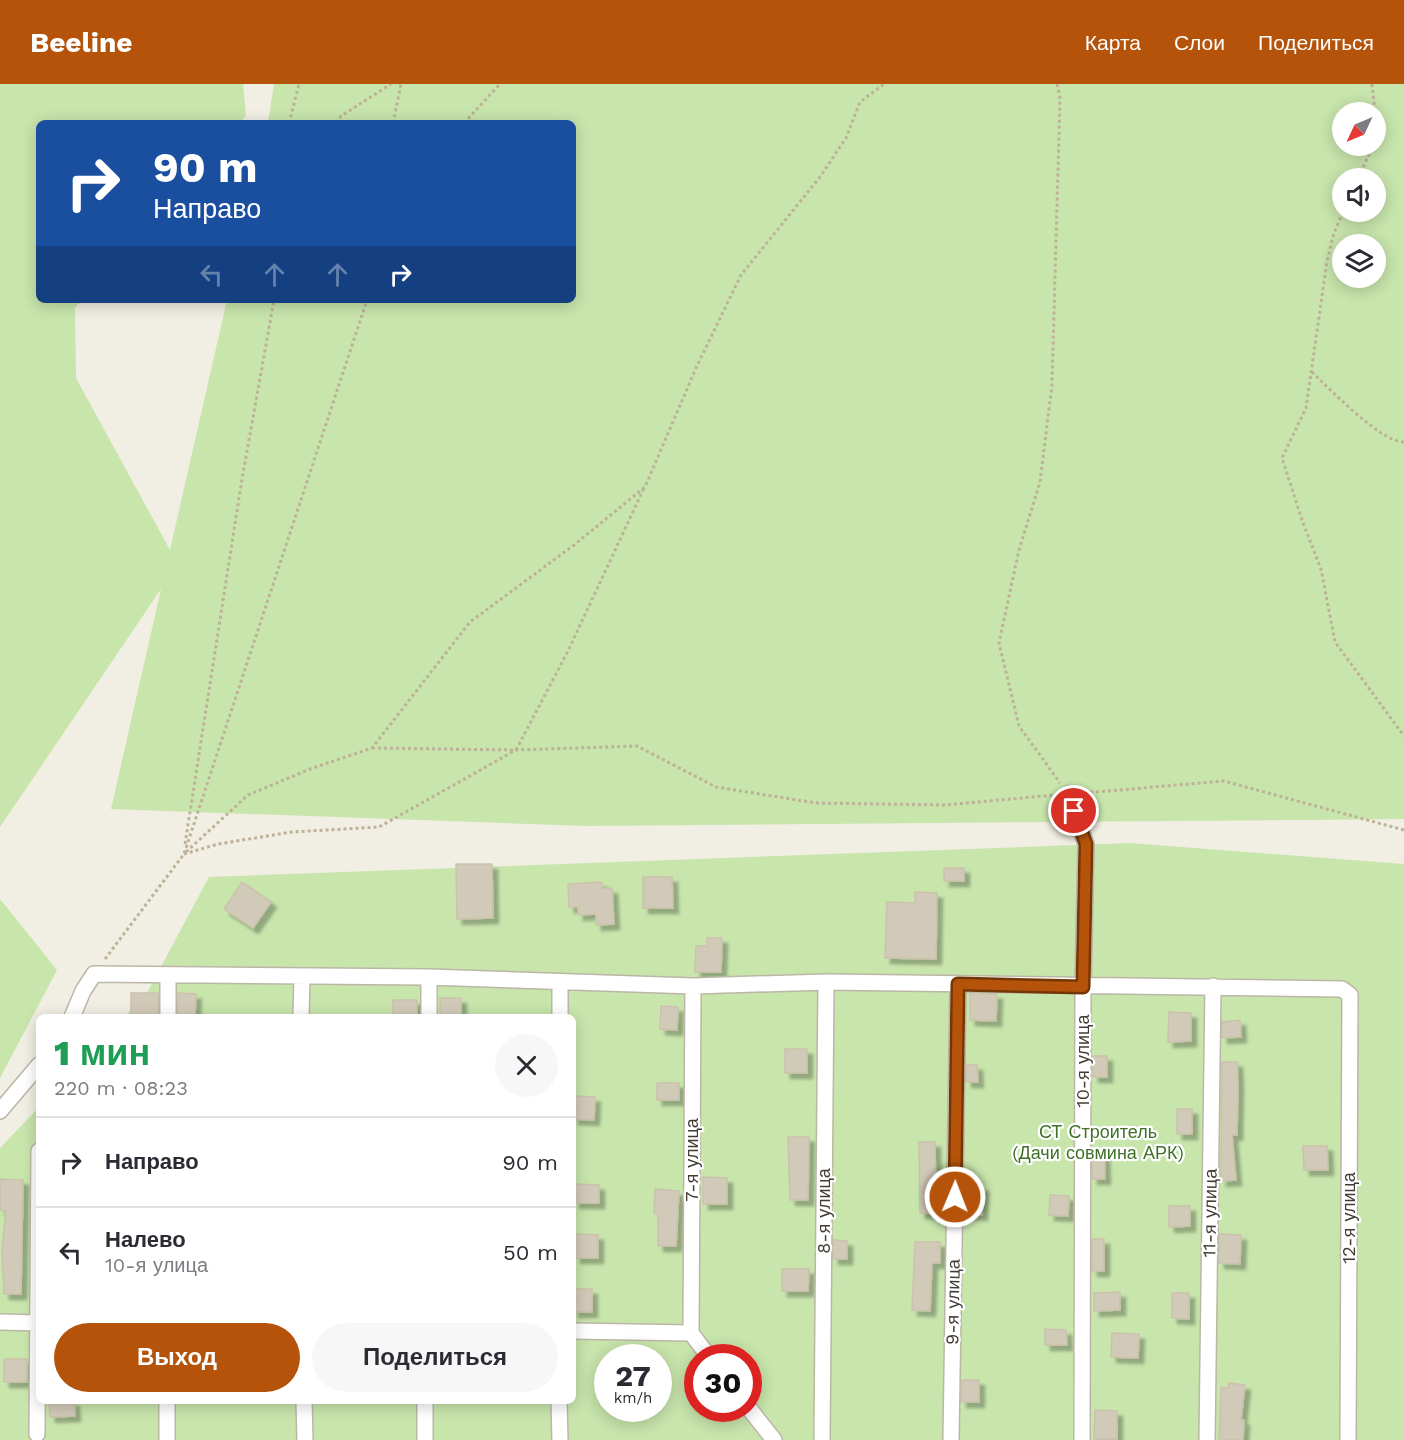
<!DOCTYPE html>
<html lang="ru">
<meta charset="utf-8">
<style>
:root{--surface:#fff;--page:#f7f7f7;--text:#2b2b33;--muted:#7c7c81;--line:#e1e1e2;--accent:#b45309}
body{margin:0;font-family:"Work Sans",sans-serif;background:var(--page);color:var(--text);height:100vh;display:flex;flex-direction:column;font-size:22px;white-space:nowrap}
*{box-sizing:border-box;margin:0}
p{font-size:20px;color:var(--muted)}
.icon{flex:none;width:33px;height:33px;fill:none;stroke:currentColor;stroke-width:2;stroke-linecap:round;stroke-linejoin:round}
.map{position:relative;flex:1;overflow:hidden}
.sheet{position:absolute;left:36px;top:930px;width:540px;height:390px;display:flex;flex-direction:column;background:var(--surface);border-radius:9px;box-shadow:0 3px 15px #0003}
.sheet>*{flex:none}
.banner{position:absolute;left:36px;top:36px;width:540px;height:183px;border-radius:9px;box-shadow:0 3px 15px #0003;background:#1a4fa0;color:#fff;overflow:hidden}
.needle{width:39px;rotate:226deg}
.fabs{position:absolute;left:1332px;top:18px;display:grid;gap:12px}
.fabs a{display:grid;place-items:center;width:54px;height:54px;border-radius:50%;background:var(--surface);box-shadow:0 3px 15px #0003;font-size:30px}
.speed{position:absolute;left:594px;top:1260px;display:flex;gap:12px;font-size:30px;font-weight:700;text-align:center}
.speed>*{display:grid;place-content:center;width:78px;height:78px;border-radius:50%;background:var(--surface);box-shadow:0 3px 15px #0003;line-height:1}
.speed small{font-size:15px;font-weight:400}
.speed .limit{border:9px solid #d22;background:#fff;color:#111}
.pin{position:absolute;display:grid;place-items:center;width:51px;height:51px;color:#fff;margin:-26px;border:3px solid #fff;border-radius:50%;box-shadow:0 2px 6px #0007}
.me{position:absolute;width:66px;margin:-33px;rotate:1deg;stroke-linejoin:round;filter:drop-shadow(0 0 4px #0008)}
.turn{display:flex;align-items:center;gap:21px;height:126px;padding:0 18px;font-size:27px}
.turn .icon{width:78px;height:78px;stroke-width:2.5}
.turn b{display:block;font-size:42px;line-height:51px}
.lanes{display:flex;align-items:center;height:57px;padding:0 18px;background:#0003;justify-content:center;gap:30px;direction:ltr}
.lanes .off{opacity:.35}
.round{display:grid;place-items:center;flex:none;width:63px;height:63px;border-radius:32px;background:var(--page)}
.headline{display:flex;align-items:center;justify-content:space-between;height:102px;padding:0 18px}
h1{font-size:36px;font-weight:800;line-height:45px;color:#1e9e55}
.button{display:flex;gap:12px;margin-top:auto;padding:12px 18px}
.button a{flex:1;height:69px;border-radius:36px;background:var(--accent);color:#fff;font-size:24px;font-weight:800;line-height:69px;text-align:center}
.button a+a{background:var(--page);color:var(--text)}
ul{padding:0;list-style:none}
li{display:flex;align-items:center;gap:18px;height:90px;padding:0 18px;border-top:2px solid var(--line)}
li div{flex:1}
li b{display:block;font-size:22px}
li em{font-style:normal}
header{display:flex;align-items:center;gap:36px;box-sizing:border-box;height:84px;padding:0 30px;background:var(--accent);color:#fff}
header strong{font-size:28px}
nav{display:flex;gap:33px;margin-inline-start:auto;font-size:21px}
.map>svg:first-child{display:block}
.green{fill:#c8e5ac;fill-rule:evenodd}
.building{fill:#d2cab9;stroke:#ccc2ac;stroke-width:1.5;filter:url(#shadow)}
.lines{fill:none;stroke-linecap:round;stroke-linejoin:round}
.street-casing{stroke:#bcb6a6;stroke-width:18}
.path{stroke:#bdb298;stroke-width:3;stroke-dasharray:3 3;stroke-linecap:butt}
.street{stroke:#fff;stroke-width:15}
.route-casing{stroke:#753606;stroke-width:15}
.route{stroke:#b45309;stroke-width:10}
.labels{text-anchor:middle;stroke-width:4.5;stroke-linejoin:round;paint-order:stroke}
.street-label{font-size:18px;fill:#423d34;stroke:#fff}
.park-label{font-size:18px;fill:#407129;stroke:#fff}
</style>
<header>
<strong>Beeline</strong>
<nav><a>Карта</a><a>Слои</a><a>Поделиться</a></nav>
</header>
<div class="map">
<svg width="1404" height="1356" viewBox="0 0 1404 1356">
<defs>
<filter id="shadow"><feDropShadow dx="5.5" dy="5.5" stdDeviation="1.5" flood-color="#0004"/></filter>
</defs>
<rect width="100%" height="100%" fill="#f1eee3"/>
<path class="green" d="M0,0h243l3,32 -7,7h-200v177h43l-7,8 1,70 94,172 57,-250h346v-177h-305l6,-39h1130v735l-817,7 -476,-17 50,-220 -161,238zM1342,28h34v34h-34zM1342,94h34v34h-34zM1342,160h34v34h-34z
M1130,759l274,21v576h-1404v-292l39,-41v294h534v-384h-449l24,-26 61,-114zM608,1274h50v50h-50zM698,1274h50v50h-50z
M0,815l57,71 -57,108z"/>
<path class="building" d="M456,780h36l1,54 -36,1z
M944,784h20v13h-20z
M643,793h29l1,31h-30z
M242,798l29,20 -18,26 -29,-19z
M602,798v7l10,-1 2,36 -18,1v-11l-18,1v-8h-9l-1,-23z
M915,808l22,1 -1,66 -51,-1 2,-56 28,1z
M707,854h15l-1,34h-26l1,-26h11z
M131,909h27v23l-27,1z
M178,909l18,1 -1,22h-17z
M970,910h27l-1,27 -26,-1z
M440,914h21v19h-21z
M393,916h24v17h-24z
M661,922l17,1 -1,23 -17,-1z
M1169,928l22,1v28l-23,1z
M1240,936l1,17 -19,1v-16z
M785,965h22v24h-22z
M1093,972h14v21h-14z
M1222,978h15l1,23 -1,50h-5l4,45 -15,1z
M966,981h11l1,17h-12z
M657,999h22v17h-22z
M573,1012l22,1 -1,23 -21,-1z
M1177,1025h15v25h-15z
M788,1053h21l-1,63h-18z
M919,1058h16l1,71h-16z
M1303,1062h24l1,24h-24z
M1092,1066h12l1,29h-13z
M703,1093l24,1v26h-24z
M0,1095l23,1 -2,114h-17l-2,-44 4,-39 -6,-1z
M574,1100l25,1v18h-25z
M965,1102h18l-1,29 -18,-1z
M655,1105l24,2 -3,55h-18v-32l-4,-1z
M1050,1111l19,1 -1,20 -19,-1z
M1169,1122h21v20l-21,1z
M575,1150l23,1v23h-23z
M1219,1150l22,1 -1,29 -21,-1z
M1092,1155h12v32h-12z
M833,1156l14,1v18h-14z
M915,1158h25v21h-8l-2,48 -18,-1z
M782,1185h27l-1,22h-26z
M573,1205h19v23h-19z
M1120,1208v18l-26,1v-18z
M1172,1209h17v26l-17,-1z
M1045,1245l21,1 1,15h-22z
M1112,1249l27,1 -1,24 -27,-1z
M4,1275h23v23h-23z
M962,1296h17v22h-18z
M1229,1299l16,2 -4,35h3l-1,20h-24l2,-53 7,1z
M49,1317h25l1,15 -25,1z
M1095,1326l22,1v28h-23z"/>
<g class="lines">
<defs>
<path id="street" d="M1068,710l18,50 -3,143 -1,453
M72,933l11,-26 11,-17 335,3 264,9 133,-4 516,7 8,6 -2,445
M168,933v-42
M301,933l1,-41
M429,933v-40
M560,933v-35
M0,1027l39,-46
M0,1238l39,1
M573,1247l118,2 19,25
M691,1249l2,-347
M304,1317l1,39
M559,1317l1,39
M748,1323l26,33
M37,1350l2,-283
M167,1356v-39
M425,1356v-39
M822,1356l4,-458
M951,1356l7,-456
M1207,1356l6,-454"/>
</defs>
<use href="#street" class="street-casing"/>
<path class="path" d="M1057,0l3,14 -8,287 -12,97 -21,68 -20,93 20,83 41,57
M1372,0l3,28
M289,39l10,-39
M336,39l5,-7 50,-32
M393,39l8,-39
M464,39l36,-39
M1358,94l15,-32
M1343,128l-9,21 -7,28 -21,147 -24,50 21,65 18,46 14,73 69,94
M1312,288c18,17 68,70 92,70
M372,664l144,2 52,-99 76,-163
M1084,709l140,-12 180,49
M185,760l57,-365 32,-179
M186,768l62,-57 62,-26 62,-21 98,-126 104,-77 71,-58 51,-119 45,-93 79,-98 26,-39 14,-36 24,-18
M184,770l34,-10 74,-12 87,-5 137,-77 121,-4 79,41 100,16 129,2 109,-10
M105,875l79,-105 183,-554"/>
<use href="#street" class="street"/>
</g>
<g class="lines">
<defs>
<path id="route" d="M955,1113l3,-213 125,3 3,-143 -12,-33"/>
</defs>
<use href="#route" class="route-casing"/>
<use href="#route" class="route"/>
</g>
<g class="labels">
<g class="street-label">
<text transform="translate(1083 977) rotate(-90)" y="6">10-я улица</text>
<text transform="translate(692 1076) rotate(-90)" y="6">7-я улица</text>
<text transform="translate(824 1127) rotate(-90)" y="6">8-я улица</text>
<text transform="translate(1210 1129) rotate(-89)" y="6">11-я улица</text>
<text transform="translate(1349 1134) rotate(-90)" y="6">12-я улица</text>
<text transform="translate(953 1218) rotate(-89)" y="6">9-я улица</text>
</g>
<g class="park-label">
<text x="1098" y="1054">СТ Строитель<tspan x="1098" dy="21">(Дачи совмина АРК)</tspan></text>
</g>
</g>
</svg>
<div class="fabs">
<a><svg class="needle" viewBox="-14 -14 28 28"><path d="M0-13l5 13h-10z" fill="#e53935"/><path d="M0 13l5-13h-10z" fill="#7c7c81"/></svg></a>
<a><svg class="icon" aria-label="sound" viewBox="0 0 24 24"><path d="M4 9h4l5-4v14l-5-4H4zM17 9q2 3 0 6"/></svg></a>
<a><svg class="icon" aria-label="layers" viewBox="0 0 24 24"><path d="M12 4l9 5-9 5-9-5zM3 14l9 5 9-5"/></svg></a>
</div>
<div class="speed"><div>27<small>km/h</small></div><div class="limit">30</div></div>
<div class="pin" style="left:1074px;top:727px;background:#d93025"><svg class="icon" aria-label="arrive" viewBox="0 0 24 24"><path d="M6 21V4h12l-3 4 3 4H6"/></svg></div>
<svg class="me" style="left:955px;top:1113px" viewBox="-20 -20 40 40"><circle r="17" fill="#b45309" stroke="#fff" stroke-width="3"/><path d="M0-11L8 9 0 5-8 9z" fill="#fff"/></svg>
<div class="banner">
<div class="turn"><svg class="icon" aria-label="right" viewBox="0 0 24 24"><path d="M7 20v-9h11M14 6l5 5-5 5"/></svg><div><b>90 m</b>Направо</div></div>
<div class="lanes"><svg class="icon off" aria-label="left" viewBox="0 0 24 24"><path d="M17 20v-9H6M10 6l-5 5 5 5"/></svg><svg class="icon off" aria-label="ahead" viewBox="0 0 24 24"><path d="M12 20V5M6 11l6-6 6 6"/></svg><svg class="icon off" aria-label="ahead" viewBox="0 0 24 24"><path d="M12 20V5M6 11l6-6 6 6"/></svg><svg class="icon" aria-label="right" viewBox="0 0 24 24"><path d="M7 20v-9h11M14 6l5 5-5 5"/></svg></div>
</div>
<section class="sheet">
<div class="headline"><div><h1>1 мин</h1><p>220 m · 08:23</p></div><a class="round"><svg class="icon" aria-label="close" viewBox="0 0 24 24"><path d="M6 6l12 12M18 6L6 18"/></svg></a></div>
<ul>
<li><svg class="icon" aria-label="right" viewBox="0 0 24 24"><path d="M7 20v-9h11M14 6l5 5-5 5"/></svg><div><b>Направо</b></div><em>90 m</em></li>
<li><svg class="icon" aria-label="left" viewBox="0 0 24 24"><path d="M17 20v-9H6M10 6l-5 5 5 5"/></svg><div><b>Налево</b><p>10-я улица</p></div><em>50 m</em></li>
</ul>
<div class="button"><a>Выход</a><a>Поделиться</a></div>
</section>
</div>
